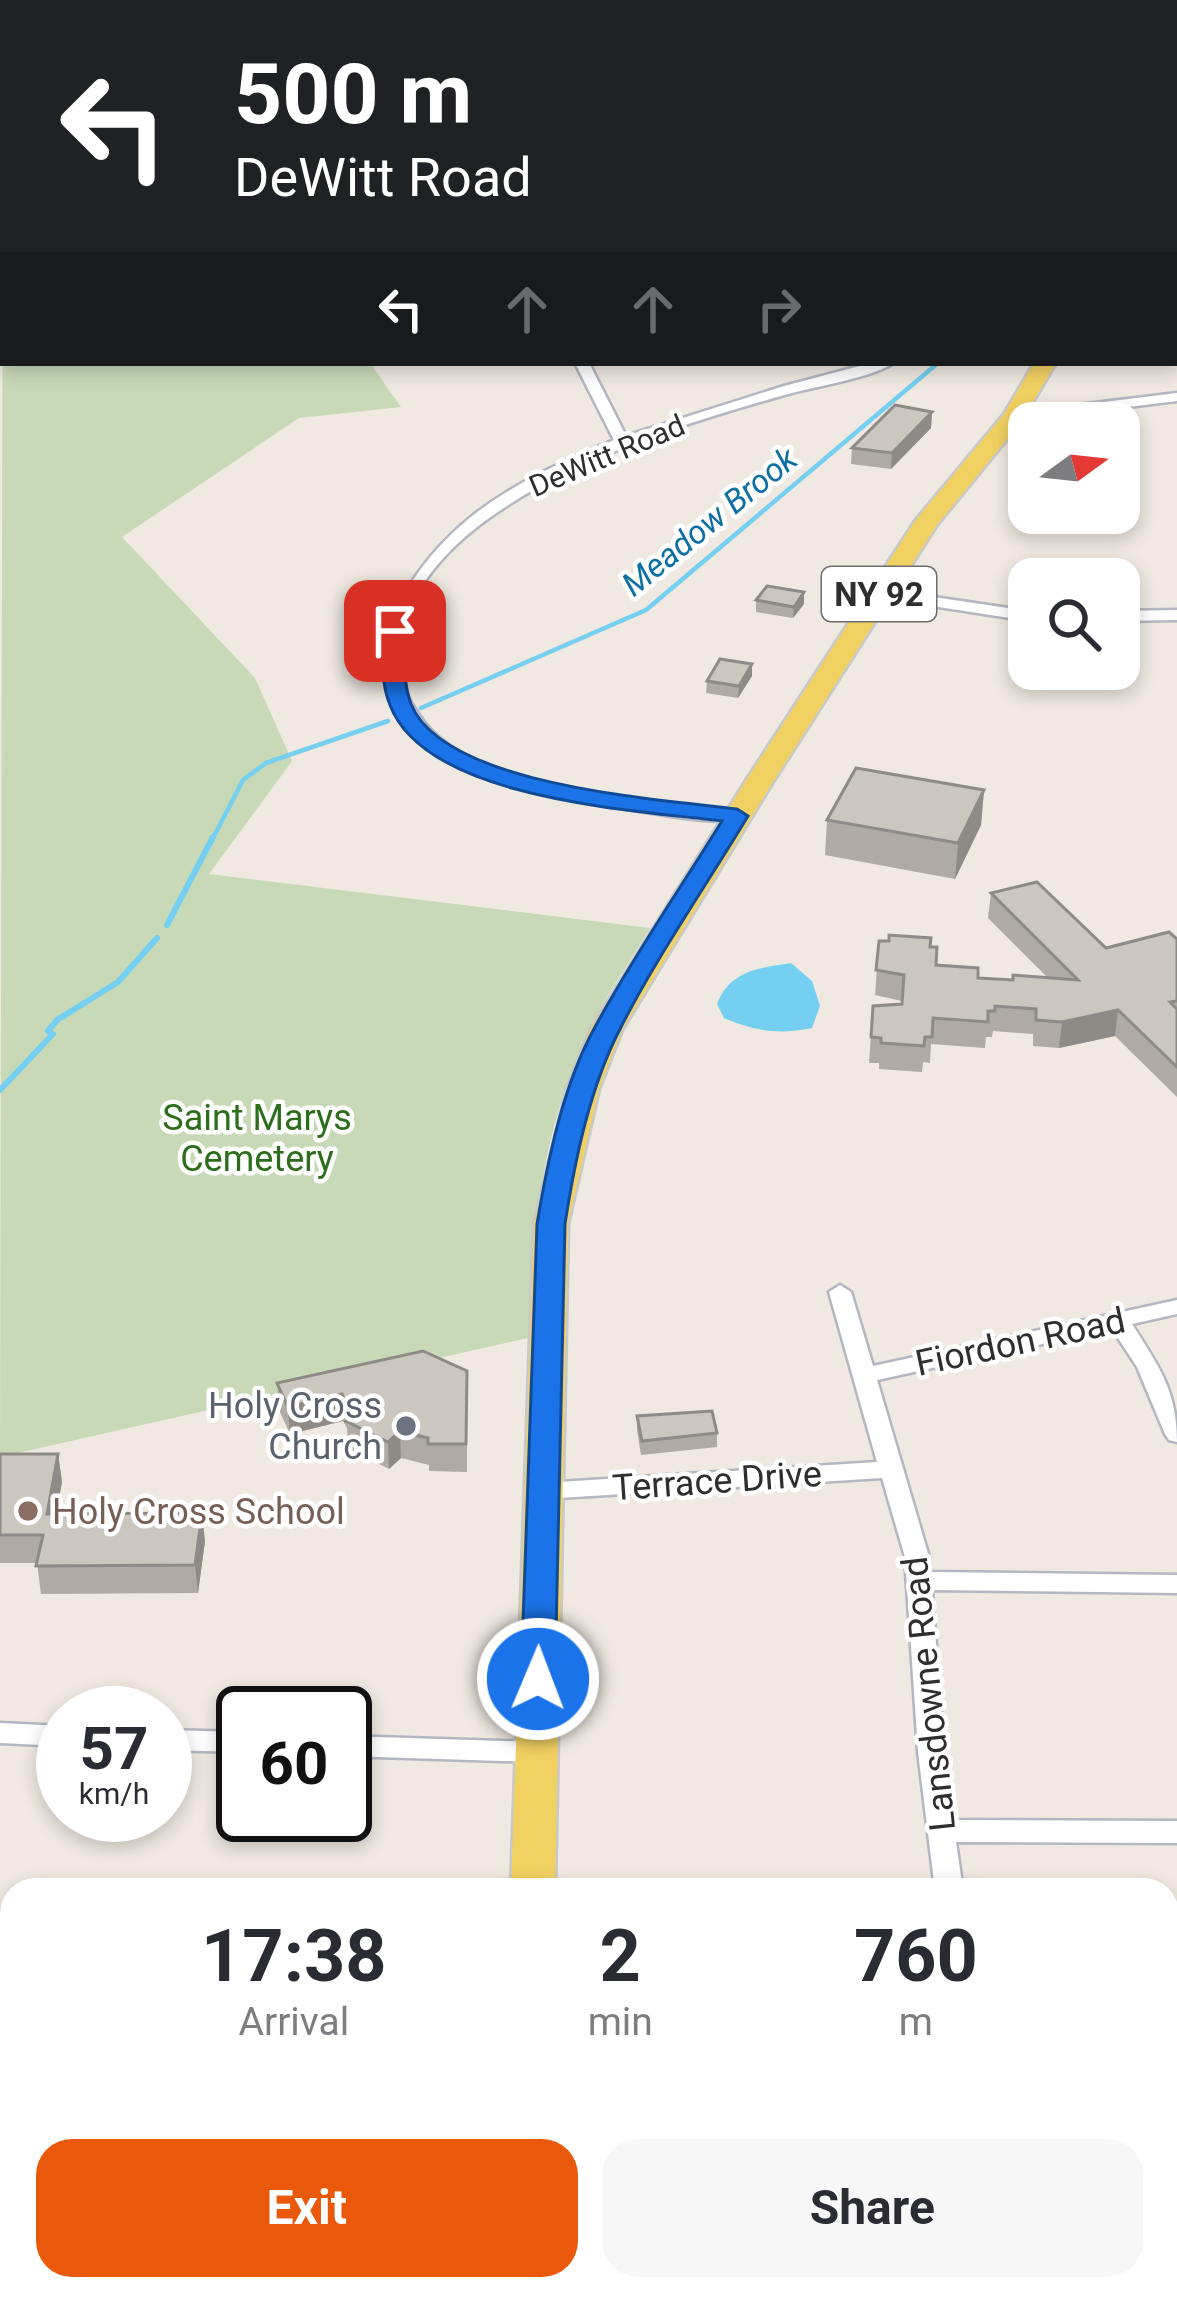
<!DOCTYPE html>
<style>
:root{--surface:#fff;--page:#f7f7f7;--text:#2b2b33;--muted:#7c7c81;--accent:#ea580c}
body{margin:0;font-family:Roboto,sans-serif;background:var(--page);color:var(--text);height:100vh;display:flex;flex-direction:column;font-size:45px;white-space:nowrap}
*{box-sizing:border-box;margin:0}
p{font-size:39px;color:var(--muted)}
.icon{flex:none;width:66px;height:66px;fill:none;stroke:currentColor;stroke-width:2;stroke-linecap:round;stroke-linejoin:round}
.map{position:relative;flex:1;overflow:hidden}
.drawer{position:absolute;left:0px;top:1878px;width:1179px;height:423px;display:flex;flex-direction:column;background:var(--surface);border-radius:36px 36px 0 0;box-shadow:0 6px 18px #0003}
.drawer>*{flex:none}
.top-card{position:absolute;left:0px;top:0px;width:1179px;height:366px;box-shadow:0 6px 18px #0003;background:#202124;color:#fff;overflow:hidden}
.needle{width:78px;rotate:75deg}
.fabs{position:absolute;left:1008px;top:402px;display:grid;gap:24px}
.fabs a{display:grid;place-items:center;width:132px;height:132px;border-radius:24px;background:var(--surface);box-shadow:0 6px 18px #0003;font-size:60px}
.speed{position:absolute;left:36px;top:1686px;display:flex;gap:24px;font-size:60px;font-weight:700;text-align:center}
.speed>*{display:grid;place-content:center;width:156px;height:156px;border-radius:50%;background:var(--surface);box-shadow:0 6px 18px #0003;line-height:1}
.speed small{font-size:30px;font-weight:400}
.speed .limit{border:6px solid #111;border-radius:18px;background:#fff;color:#111}
.pin{position:absolute;display:grid;place-items:center;width:102px;height:102px;color:#fff;margin:-51px;border-radius:24px;box-shadow:0 6px 18px #0006}
.me{position:absolute;width:132px;margin:-66px;rotate:1deg;stroke-linejoin:round;filter:drop-shadow(0 0 9px #0008)}
.turn{display:flex;align-items:center;gap:42px;height:252px;padding:0 36px;font-size:54px}
.turn .icon{width:156px;height:156px;stroke-width:2.5}
.turn b{display:block;font-size:84px;line-height:102px}
.lanes{display:flex;align-items:center;height:114px;padding:0 36px;background:#0003;justify-content:center;gap:60px;direction:ltr}
.lanes .off{opacity:.35}
.eta{display:flex;justify-content:space-evenly;align-items:center;height:204px;text-align:center}
.eta b{font-size:72px;font-weight:700;line-height:84px}
.cta{display:flex;gap:24px;margin-top:auto;padding:24px 36px}
.cta a{flex:1;height:138px;border-radius:36px;background:var(--accent);color:#fff;font-size:48px;font-weight:700;line-height:138px;text-align:center}
.cta a+a{background:var(--page);color:var(--text)}
.map>svg:first-child{display:block}
.cemetery{fill:#c8d9b8}
.water{fill:#75cff0}
.lines{fill:none;stroke-linecap:round;stroke-linejoin:round}
.stream-far1{stroke:#75cff0;stroke-width:4.5}
.stream{stroke:#75cff0;stroke-width:6}
.street-casing{stroke:#b4b7c1;stroke-width:5}
.secondary-casing{stroke:#b4b7c1;stroke-width:4}
.primary-casing{stroke:#c9c9c9;stroke-width:5}
.street{fill:#fff;fill-rule:evenodd}
.secondary{fill:#fff;fill-rule:evenodd}
.primary{fill:#f2d163;fill-rule:evenodd}
.wall{fill:#afaba4}
.shaded-wall{fill:#8e8b86}
.building{fill:#cbc7bf;stroke:#8e8b86;stroke-width:3}
.route{fill:#1a73e8;stroke:#114b97;stroke-width:3}
.worship-dot{fill:#6b7280;stroke:#fff;stroke-width:4.5}
.education-dot{fill:#8d6e63;stroke:#fff;stroke-width:4.5}
.labels{text-anchor:middle;stroke-width:9;stroke-linejoin:round;paint-order:stroke}
.far-street-label{font-size:30px;fill:#2e2e2e;stroke:#fff}
.far-water-label{font-size:33px;font-style:italic;fill:#0d6fa3;stroke:#fff}
.shield{fill:#fff;stroke:#6d6d6d;stroke-width:3}
.shield-label{font-size:33px;font-weight:bold;fill:#2e2e2e}
.park-label{font-size:36px;fill:#2c6e1b;stroke:#fff}
.street-label{font-size:36px;fill:#2e2e2e;stroke:#fff}
.worship-label{font-size:36px;fill:#5b616d;stroke:#fff;text-anchor:end}
.education-label{font-size:36px;fill:#785e54;stroke:#fff;text-anchor:start}
</style>
<div class="map">
<svg width="1177" height="2299" viewBox="0 0 1177 2299">
<rect width="100%" height="100%" fill="#efe9e1"/>
<path class="cemetery" d="M3,90v273h367l31,44 -102,11 -177,119 133,141 37,83 -83,113 441,54c-20,34 -45,68 -61,103 -48,100 -56,199 -61,307l-528,119z"/>
<path class="water" d="M791,963l21,18 8,25 -8,22c-34,7 -57,3 -88,-10l-7,-14c13,-33 41,-36 74,-41z"/>
<g class="lines">
<path class="stream-far1" d="M421,708l225,-98 292,-247
M212,840l31,-60 23,-17 122,-42"/>
<path class="stream" d="M167,925l46,-88
M0,1090l53,-56 -5,-3 9,-11 61,-38 39,-44"/>
<defs>
<path id="street" d="M282,0h11l2,3h-11z
M448,0h10l1,3h-10z
M651,0h10l1,3h-10z
M796,0h11l2,3h-11z
M1006,0h11l2,3h-11z
M1176,12h1v6h-1z
M1176,70h1v6h-1z
M1176,243h1v8h-1z
M1176,318h1v9h-1z
M575,363h14l37,73 158,-50 87,-23h23c-29,17 -80,23 -113,33 -113,32 -360,105 -379,244 -2,15 2,31 3,46 2,13 9,21 16,32 51,75 232,83 316,93l9,5 -3,4c-35,5 -99,-9 -136,-14 -62,-10 -141,-23 -188,-68 -77,-74 -9,-174 57,-225 42,-32 90,-53 138,-73z
M1177,393v8l-164,20 -7,-4 7,-4z
M879,589l150,22v10l-156,-24v-6z
M1177,610v10l-58,1v-10z
M840,1285l11,7 22,74 304,-66v14l-45,10c27,43 45,66 45,118l-8,-2 -4,-6 -28,-67 -25,-38 -235,51 52,177 2,15 246,3v18l-245,-3 12,162 10,68 223,1v22l-221,-1 7,48h-28l-17,-138 -13,-195 -23,-79 -339,21 -9,-2 -3,-6 3,-6 9,-2 334,-21 -48,-170z
M0,1723l63,3v20l-63,-3z
M165,1730l78,2v20l-78,-2z
M345,1736l191,6 9,3 4,7 -4,7 -9,3 -191,-6z
M0,2207l12,1v28l-12,-1z
M1167,2264l10,2v28l-18,-5h8z
M1018,2289h62l5,10h-62z"/>
<path id="secondary" d="M0,0h20l-20,5z"/>
<path id="primary" d="M959,0h16l1,3h-16z
M1034,363h22l-35,59 -84,103 -164,257 -151,248 -23,59 -31,135 -13,666h-44l23,-666 33,-135 23,-59 155,-248 170,-261 89,-107z
M498,2289h50v10h-50z"/>
</defs>
<use href="#street" class="street-casing"/>
<use href="#secondary" class="secondary-casing"/>
<use href="#primary" class="primary-casing"/>
<use href="#street" class="street"/>
<use href="#secondary" class="secondary"/>
<use href="#primary" class="primary"/>
</g>
<path class="wall" d="M932,412l-1,16 -40,41 -40,-5 1,-16z
M1039,513h47l-9,14 -39,-7z
M804,592v12l-11,14 -37,-6v-12z
M752,664v12l-14,22 -32,-5 1,-12z
M984,790l-3,35 -26,54 -130,-24 2,-35z
M991,893l115,55 71,-9v158l-62,-61 -56,12 -26,-2v-12l-40,-3 -1,6h-6l-1,11 -54,-4 -1,19 -7,-1 -1,10 -43,-3v-6h-10l4,-57 29,-2v-3l-27,-6 4,-54 51,6 6,18 42,13 34,2 36,-2 -60,-60z
M467,1371v101l-38,-1v-6l-28,-7 -12,11 -41,-21 -1,-20 -4,-7 -53,13 -11,-24 -2,-27z
M637,1416l80,17v14l-76,8 -4,-25z
M0,1454h58l4,28 -6,32 149,27 -7,52 -157,1 -4,-31h-37z"/>
<path class="shaded-wall" d="M932,412l-1,16 -40,41 1,-16z
M1079,513h7l-9,14z
M804,592v12l-11,14 1,-11z
M752,664v12l-14,22 1,-12z
M984,790l-3,35 -26,54 3,-36z
M1118,1010l-3,26 -56,12 3,-26z
M342,1394l1,27 -53,13 -2,-27z
M400,1431l1,27 -12,11 -1,-27z
M58,1454l4,28 -11,59 -4,-27z
M202,1513l3,28 -7,52 -3,-28z"/>
<path class="building" d="M895,405l37,7 -40,41 -40,-5z
M767,586l37,6 -10,15 -38,-7z
M720,659l32,5 -13,22 -32,-5z
M856,768l128,22 -26,53 -131,-23z
M1037,882l69,66 63,-16 8,7v62l-7,1 7,7v58l-59,-57 -56,12 -26,-2v-11l-41,-3v5h-7v11l-55,-4 -1,19h-7l-1,9 -43,-3v-5l-10,-1 2,-31 29,-2 2,-29 -28,-5 3,-29h10v-6l42,3 -1,9h7l-1,18 42,3v10l35,2v-5l65,5 -87,-87z
M423,1351l44,20 -1,73h-38v-6l-28,-7 -12,11 -42,-21 5,-5 -9,-22 -54,13 -11,-24z
M712,1411l5,22 -75,8 -5,-25z
M0,1454h58l-11,60 155,-1 -7,52 -159,1 7,-31h-43z"/>
<path class="route" d="M395,625l11,6c-1,25 -4,49 5,73 33,82 248,95 326,105l11,7c-42,70 -91,140 -128,213 -30,58 -45,130 -55,195l-10,455 -5,9 -12,4 -12,-4 -5,-9 16,-455c11,-65 26,-139 58,-197 38,-70 85,-138 127,-206 -86,-11 -296,-21 -332,-116 -10,-24 -7,-48 -5,-74z"/>
<circle class="worship-dot" cx="406" cy="1426" r="12"/>
<circle class="education-dot" cx="28" cy="1511" r="12"/>
<g class="labels">
<g class="far-street-label">
<text transform="translate(607 456) rotate(-23)" y="10">DeWitt Road</text>
</g>
<g class="far-water-label">
<text transform="translate(709 521) rotate(-39)" y="12">Meadow Brook</text>
</g>
<rect class="shield" x="822" y="567" width="114" height="54" rx="9"/>
<g class="shield-label">
<text x="879" y="606">NY 92</text>
</g>
<g class="park-label">
<text x="257" y="1130">Saint Marys<tspan x="257" dy="41">Cemetery</tspan></text>
</g>
<g class="street-label">
<text transform="translate(1020 1341) rotate(-12)" y="13">Fiordon Road</text>
<text transform="translate(717 1480) rotate(-4)" y="13">Terrace Drive</text>
<text transform="translate(928 1694) rotate(-96)" y="13">Lansdowne Road</text>
</g>
<g class="worship-label">
<text x="382" y="1418">Holy Cross<tspan x="382" dy="41">Church</tspan></text>
</g>
<g class="education-label">
<text x="52" y="1524">Holy Cross School</text>
</g>
</g>
</svg>
<div class="fabs">
<a><svg class="needle" viewBox="-14 -14 28 28"><path d="M0-13l5 13h-10z" fill="#e53935"/><path d="M0 13l5-13h-10z" fill="#7c7c81"/></svg></a>
<a><svg class="icon" aria-label="search" viewBox="0 0 24 24"><circle cx="10" cy="10" r="6"/><path d="M15 15l6 6"/></svg></a>
</div>
<div class="speed"><div>57<small>km/h</small></div><div class="limit">60</div></div>
<div class="pin" style="left:395px;top:631px;background:#d93025"><svg class="icon" aria-label="arrive" viewBox="0 0 24 24"><path d="M6 21V4h12l-3 4 3 4H6"/></svg></div>
<svg class="me" style="left:538px;top:1679px" viewBox="-20 -20 40 40"><circle r="17" fill="#1a73e8" stroke="#fff" stroke-width="3"/><path d="M0-11L8 9 0 5-8 9z" fill="#fff"/></svg>
<div class="top-card">
<div class="turn"><svg class="icon" aria-label="left" viewBox="0 0 24 24"><path d="M17 20v-9H6M10 6l-5 5 5 5"/></svg><div><b>500 m</b>DeWitt Road</div></div>
<div class="lanes"><svg class="icon" aria-label="left" viewBox="0 0 24 24"><path d="M17 20v-9H6M10 6l-5 5 5 5"/></svg><svg class="icon off" aria-label="ahead" viewBox="0 0 24 24"><path d="M12 20V5M6 11l6-6 6 6"/></svg><svg class="icon off" aria-label="ahead" viewBox="0 0 24 24"><path d="M12 20V5M6 11l6-6 6 6"/></svg><svg class="icon off" aria-label="right" viewBox="0 0 24 24"><path d="M7 20v-9h11M14 6l5 5-5 5"/></svg></div>
</div>
<section class="drawer">
<div class="eta">
<div><b>17:38</b><p>Arrival</p></div>
<div><b>2</b><p>min</p></div>
<div><b>760</b><p>m</p></div>
</div>
<div class="cta"><a>Exit</a><a>Share</a></div>
</section>
</div>
